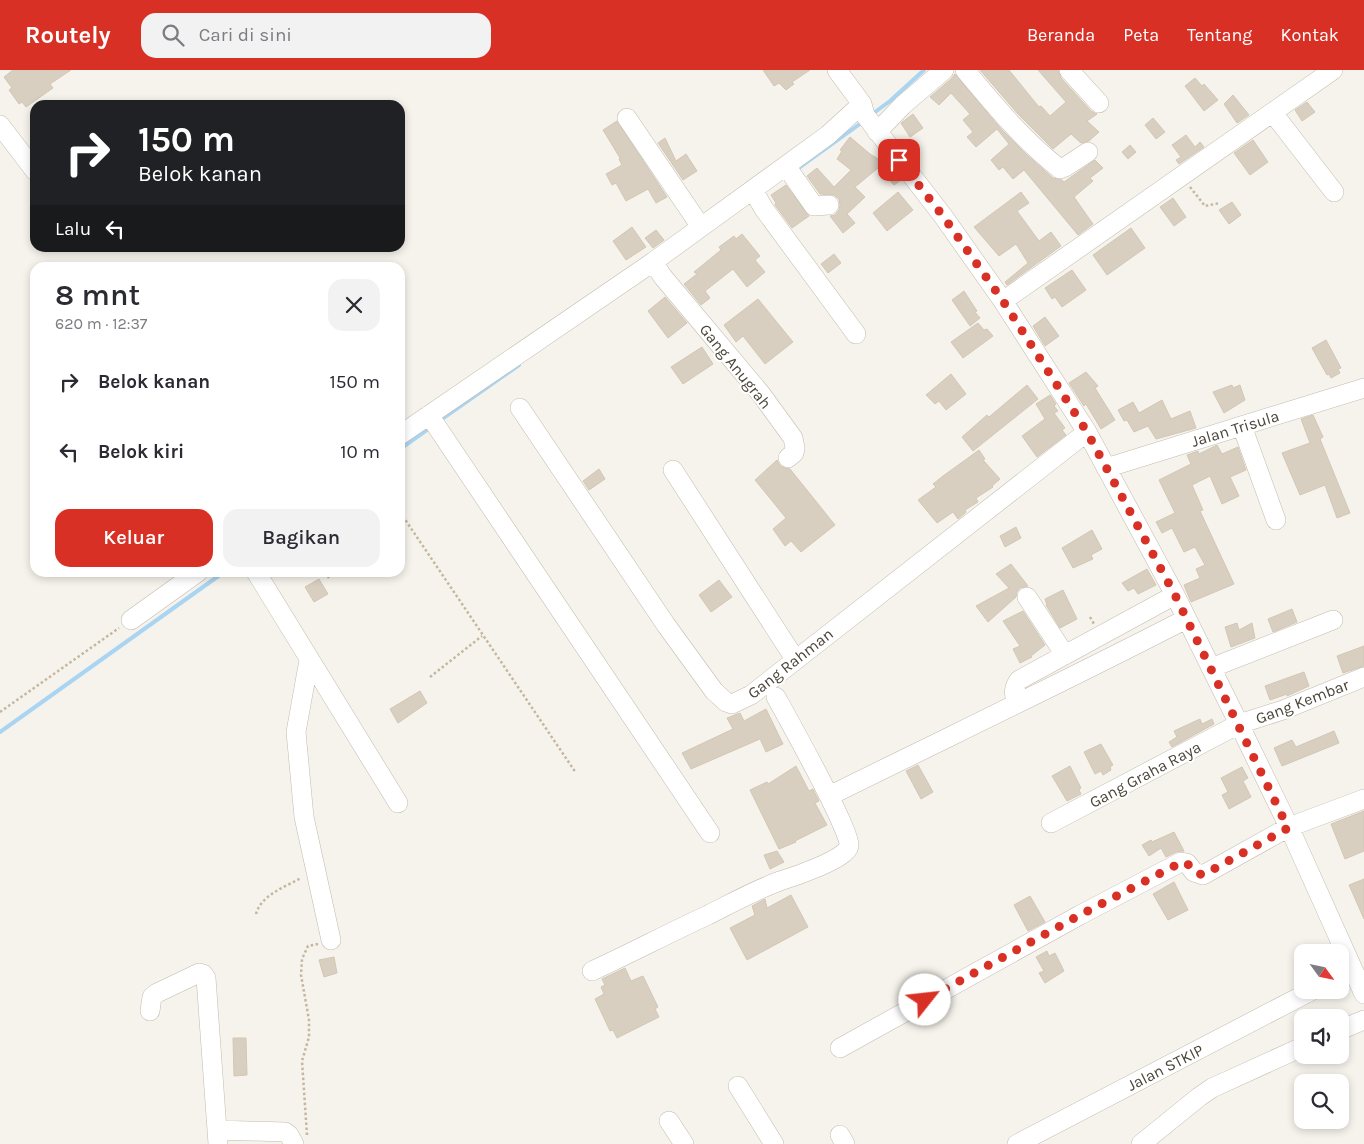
<!DOCTYPE html>
<html lang="id">
<meta charset="utf-8">
<style>
:root{--surface:#fff;--page:#f2f2f3;--text:#2b2b33;--muted:#7c7c81;--accent:#d93025}
body{margin:0;font-family:Karla,sans-serif;background:var(--page);color:var(--text);height:100vh;display:flex;flex-direction:column;font-size:19px;white-space:nowrap}
*{box-sizing:border-box;margin:0}
p{font-size:16px;color:var(--muted)}
.icon{flex:none;width:28px;height:28px;fill:none;stroke:currentColor;stroke-width:2;stroke-linecap:round;stroke-linejoin:round}
.map{position:relative;flex:1;overflow:hidden}
.panel{position:absolute;left:30px;top:192px;width:375px;height:315px;display:flex;flex-direction:column;background:var(--surface);border-radius:15px;box-shadow:0 2px 8px #0003}
.panel>*{flex:none}
.guide{position:absolute;left:30px;top:30px;width:375px;height:152px;border-radius:15px;box-shadow:0 2px 8px #0003;background:#202124;color:#fff;overflow:hidden}
.needle{width:32px;rotate:123deg}
.fabs{position:absolute;left:1294px;top:874px;display:grid;gap:10px}
.fabs a{display:grid;place-items:center;width:55px;height:55px;border-radius:10px;background:var(--surface);box-shadow:0 2px 8px #0003;font-size:25px}
.pin{position:absolute;display:grid;place-items:center;width:42px;height:42px;color:#fff;margin:-21px;border-radius:10px;box-shadow:0 2px 8px #0006}
.me{position:absolute;width:55px;margin:-28px;rotate:61deg;stroke-linejoin:round;filter:drop-shadow(0 0 4px #0008)}
.turn{display:flex;align-items:center;gap:18px;height:105px;padding:0 25px;font-size:22px}
.turn .icon{width:65px;height:65px;stroke-width:2.5}
.turn b{display:block;font-size:35px;line-height:42px}
.then{display:flex;align-items:center;height:48px;padding:0 25px;background:#0003;gap:10px;font-size:19px}
.round{display:grid;place-items:center;flex:none;width:52px;height:52px;border-radius:15px;background:var(--page)}
.headline{display:flex;align-items:center;justify-content:space-between;height:85px;padding:0 25px}
h1{font-size:30px;font-weight:600;line-height:38px}
.primary-button{display:flex;gap:10px;margin-top:auto;padding:10px 25px}
.primary-button a{flex:1;height:58px;border-radius:15px;background:var(--accent);color:#fff;font-size:20px;font-weight:600;line-height:58px;text-align:center}
.primary-button a+a{background:var(--page);color:var(--text)}
ul{padding:0;list-style:none}
li{display:flex;align-items:center;gap:15px;height:70px;padding:0 25px}
li div{flex:1}
li b{display:block;font-size:19px}
li em{font-style:normal}
header{display:flex;align-items:center;gap:30px;box-sizing:border-box;height:70px;padding:0 25px;background:var(--accent);color:#fff}
header strong{font-size:24px}
nav{display:flex;gap:28px;margin-inline-start:auto;font-size:18px}
.search{width:350px;height:45px;background:var(--page);display:flex;align-items:center;gap:12px;box-sizing:border-box;padding:0 18px;border-radius:15px;color:var(--muted);font-size:19px}
.map>svg:first-child{display:block}
.lines{fill:none;stroke-linecap:round;stroke-linejoin:round}
.stream{stroke:#a9d4f2;stroke-width:4}
.building{fill:#d8cfc1;stroke:#d3c7b4}
.minor-casing{stroke:#c2bbae;stroke-width:20}
.path{stroke:#c4b79f;stroke-width:2.5;stroke-dasharray:2.5 2.5;stroke-linecap:butt}
.minor{stroke:#fff;stroke-width:19}
.route{stroke:#d93025;stroke-width:9;stroke-dasharray:0 16.2}
.labels{text-anchor:middle;stroke-width:4;stroke-linejoin:round;paint-order:stroke}
.street-label{font-size:16px;fill:#4b4439;stroke:#fff}
</style>
<header>
<strong>Routely</strong>
<div class="search"><svg class="icon" aria-label="search" viewBox="0 0 24 24"><circle cx="10" cy="10" r="6"/><path d="M15 15l6 6"/></svg>Cari di sini</div>
<nav><a>Beranda</a><a>Peta</a><a>Tentang</a><a>Kontak</a></nav>
</header>
<div class="map">
<svg width="1364" height="1074" viewBox="0 0 1364 1074">
<rect width="100%" height="100%" fill="#f6f3ec"/>
<g class="lines">
<path class="stream" d="M871,45l19,-14 34,-31
M796,100l68,-49
M439,351l80,-56
M400,379l31,-22
M0,662l224,-160"/>
</g>
<path class="building" d="M13,0h58l-21,14 3,4 -27,19 -4,-5 -3,2 -10,-14 3,-2 -8,-11z
M763,0h47l-18,12 2,2 -8,6 -7,-7 -5,3z
M980,0h29l30,37 2,-1 9,10 16,-14 -28,-32h20l3,8 30,33 6,3 -10,7 12,11 -10,9 -8,2 -10,-9 -18,15 -35,-35z
M955,4l47,56 24,24 27,24 9,2 2,2 31,-22 8,8 -13,10 3,3 -19,16 19,27 -15,11 -54,-65 -11,9 -10,-12 -4,3 -8,-10 18,-16 -12,-15 -21,18 -9,-10 6,-5 -10,-12 7,-6 -19,-21 -12,12 -9,-8 21,-18z
M1195,8l7,8 2,-2 14,16 -14,11 -19,-25z
M1233,25l16,20 -12,8 -13,-19z
M1307,32l8,10 -13,9 -7,-11z
M913,44l10,14 -13,9 -9,-14z
M1153,48l12,14 -9,7 -11,-14z
M617,51l50,76 -11,6 -8,-14 -22,12 -10,-18 -4,2 -6,-11 16,-9 -3,-6 1,-1 -17,-28z
M1186,65l9,12 5,-5 4,5 -25,17 -3,-4 5,-3 -9,-12z
M850,67l20,17 15,9 1,-2 15,19 -7,5 -16,-17 -23,19 10,10 -18,17 8,9 -12,10 -13,-17 5,-1 4,-5 1,-5 -1,-6 -5,-4 -14,-1 -13,-18 10,-8 17,19 17,-17 -14,-11 5,-8 -2,-1z
M665,68l11,23 10,-7 11,17 -14,9 -25,-37z
M1253,70l15,22 -18,13 -16,-22z
M1130,75l6,7 -8,7 -6,-7z
M786,115l23,31 -17,12 -17,-23 1,-2 -5,-8z
M898,122l15,18 -26,21 -14,-18z
M1021,122l8,11 -12,8 22,30 12,-9 10,14 -54,39 -2,-3 23,-19 -12,-19 -17,12 -25,-29z
M1173,128l13,19 -12,9 -14,-19z
M1232,132l9,13 -12,9 -10,-14z
M632,157l14,20 -20,13 -13,-19z
M1131,158l14,20 -38,27 -14,-20z
M656,160l8,10 -11,8 -8,-10z
M742,164l18,22 -5,4 10,12 -18,15 -14,-18 -28,22 5,7 -9,7 -17,-21 13,-10 -3,-2 27,-22 -2,-3 15,-11 2,3z
M834,184l7,9 -13,10 -7,-9z
M1072,200l14,20 -24,17 -7,-10 -3,2 -7,-11z
M964,221l13,20 -2,1 5,6 -10,8 -18,-26z
M665,227l22,26 -19,15 -20,-27z
M758,229l35,43 -28,22 -22,-28 -7,6 -12,-17z
M1045,247l14,19 -14,10 -12,-20z
M978,253l6,7 3,-1 6,7 -30,22 -12,-16z
M1326,270l15,28 -3,1 2,4 -9,5 -2,-4 -2,1 -15,-27z
M702,277l11,17 -30,20 -12,-17z
M1086,302l12,14 -3,2 20,32 -14,9 -15,-25 -2,2 -15,-23z
M951,304l15,20 -20,16 -7,-9 -4,3 -9,-9z
M1027,315l11,14 -65,52 -11,-14 25,-22 2,2z
M1232,315l1,3 7,-3 5,15 -21,13 -11,-21z
M1050,325l6,9 -2,2 4,5 -4,2 11,15 -3,2 4,5 -29,22 -15,-21 23,-17 -9,-15z
M1162,330l9,19 19,-8 6,17 -40,11 -8,-13 -14,6 -7,-12 -3,1 -6,-11 15,-8 6,11z
M1313,345l10,22 -3,2 30,74 -13,5 -12,-33 -25,10 -18,-42 28,-10 -9,-24z
M1217,375l5,9 16,-7 8,23 -16,7 9,19 -17,8 -12,-28 -18,9 11,25 -3,1 34,73 -43,18 -7,-17 16,-7 -4,-9 9,-4 -10,-18 -11,5 -12,-24 -10,5 -6,-11 19,-9 -16,-33 32,-16 -4,-9 11,-4 1,3z
M979,380l6,9 -2,1 17,19 -8,7 1,1 -17,11 2,4 -13,8 1,2 -8,7 -5,-7 -16,11 -19,-23 18,-13 -3,-3 10,-8z
M777,390l3,6 4,2 6,1 45,56 -34,27 -10,-11 -6,5 -12,-17 13,-11 -31,-38z
M599,399l6,10 -16,11 -6,-9z
M1016,457l5,11 -16,9 -5,-11z
M1092,460l10,19 -11,6 2,4 -20,9 -11,-20z
M1011,494l17,22 -8,2 -3,4 -1,5 -28,25 -12,-16 33,-18 -13,-14z
M1147,499l9,16 -18,9 -4,-6 -6,3 -6,-8z
M319,509l9,15 -14,8 -9,-15z
M719,510l13,17 -21,15 -12,-17z
M1063,520l14,29 -17,9 -14,-23h1l-2,-6z
M1292,539l5,13 -24,10 -5,-13z
M1023,541l22,34 -14,11 1,1 -12,6 -7,-14 7,-3 -17,-25z
M1237,553l2,7 13,-7 3,15 -24,9 -6,-20z
M1364,576v20l-21,7 -6,-17z
M1304,602l5,14 -22,10v-2l-17,6 -5,-14z
M420,621l7,12 -29,20 -8,-14z
M766,639l17,35 -17,8 -6,-13 -69,30 -9,-16 51,-24 -6,-11 13,-5 4,8z
M1200,649l2,5 10,-5 2,5 -42,23 -3,-5 8,-5 -3,-6z
M1334,661l5,12 -57,23 -8,-18 18,-8 4,7z
M1101,674l12,21 -3,2 1,3 -8,5 -2,-4 -6,3 -11,-22z
M918,695l15,27 -12,7 -15,-28z
M796,696l13,25 4,-2 6,12 -4,2 12,22 -32,16 1,1 -17,7 -29,-59 17,-8 1,2z
M1070,696l11,22 -2,2 2,4 -14,7 -15,-25z
M1242,697l6,11 -5,3 8,16 -22,12 -7,-14 6,-3 -7,-14z
M1364,741v40l-19,8 -14,-35z
M1174,762l10,19 -8,1 -10,5 -5,-9 -12,8 -7,-11 9,-5 1,2z
M777,781l7,11 -14,7 -6,-14z
M1364,809v40l-15,-34z
M1174,812l14,28 -20,10 -15,-26z
M791,825l17,32 -61,33 -17,-32 25,-13 -3,-9 13,-7 2,9z
M1030,826l15,26 -17,9 -14,-26z
M1047,881l2,5 6,-3 9,18 -19,12 -6,-10 5,-2 -8,-14z
M334,887l3,16 -13,4 -5,-17z
M625,898l6,13 12,-5 15,31 -3,2 4,8 -42,21 -4,-8 -3,1 -15,-32 9,-5 -3,-7 4,-2 -3,-6z
M233,968h13l1,37 -13,1z"/>
<g class="lines">
<defs>
<path id="minor" d="M837,0l25,34 3,11 78,101 60,85 84,131 88,163 64,129 50,103 75,167
M965,0c30,36 58,70 95,99l5,-2 23,-15
M1069,0l30,33
M1273,43l61,79
M627,48l74,109
M0,55l35,46
M877,62l26,-27 41,-35
M786,96l28,40 15,-1
M753,120l11,19 92,125
M653,192l10,15 98,117 32,44 2,10 -1,5 -6,5
M1003,231l330,-231
M520,338l146,217 48,66 12,11 6,2 19,-9 336,-263
M429,345l281,418
M1242,356l34,94
M400,365l253,-173 175,-127 34,-31
M1106,398l258,-80
M673,400l122,189
M256,502l142,231
M1027,527l38,58
M131,550l67,-48
M309,590l-13,72 8,85 27,123
M1211,598l122,-48
M1016,633c-2,-10 -3,-15 3,-23l156,-85
M829,726c119,-59 239,-116 357,-177
M1051,753l188,-99 44,-14 81,-33
M592,901c39,-18 77,-38 116,-56 24,-12 47,-25 72,-34 13,-4 67,-22 69,-35 3,-13 -62,-129 -73,-149
M150,941l2,-14 5,-4 42,-20 4,1 3,4 12,166
M1340,960l24,-10
M840,978l240,-133 101,-53 6,1 7,9 9,3 86,-48 75,-28
M738,1016l36,58
M669,1051l15,23
M218,1060l67,2 4,3 5,9
M840,1065l5,9
M1017,1074l296,-154
M1141,1074l58,-47 13,-9 90,-41"/>
</defs>
<use href="#minor" class="minor-casing"/>
<path class="path" d="M1190,117l15,19 15,-3
M400,442l176,261
M325,502l4,6
M1090,547l4,7
M430,607l52,-41
M0,642l119,-84
M256,844c5,-19 29,-27 45,-36
M307,1065l-5,-74 7,-24v-17l-8,-45 1,-16 6,-13 10,-2"/>
<use href="#minor" class="minor"/>
</g>
<g class="lines">
<path class="route" d="M899,90l44,56 60,85 84,131 88,163 113,233 -85,47 -9,-3 -7,-9 -5,-1 -102,53 -155,85"/>
</g>
<g class="labels">
<g class="street-label">
<text transform="translate(736 296) rotate(51)" y="6">Gang Anugrah</text>
<text transform="translate(1235 358) rotate(-17)" y="6">Jalan Trisula</text>
<text transform="translate(790 593) rotate(-38)" y="6">Gang Rahman</text>
<text transform="translate(1302 631) rotate(-21)" y="6">Gang Kembar</text>
<text transform="translate(1145 704) rotate(-28)" y="6">Gang Graha Raya</text>
<text transform="translate(1165 997) rotate(-27)" y="6">Jalan STKIP</text>
</g>
</g>
</svg>
<div class="fabs">
<a><svg class="needle" viewBox="-14 -14 28 28"><path d="M0-13l5 13h-10z" fill="#e53935"/><path d="M0 13l5-13h-10z" fill="#7c7c81"/></svg></a>
<a><svg class="icon" aria-label="sound" viewBox="0 0 24 24"><path d="M4 9h4l5-4v14l-5-4H4zM17 9q2 3 0 6"/></svg></a>
<a><svg class="icon" aria-label="search" viewBox="0 0 24 24"><circle cx="10" cy="10" r="6"/><path d="M15 15l6 6"/></svg></a>
</div>
<div class="pin" style="left:899px;top:90px;background:#d93025"><svg class="icon" aria-label="arrive" viewBox="0 0 24 24"><path d="M6 21V4h12l-3 4 3 4H6"/></svg></div>
<svg class="me" style="left:925px;top:930px" viewBox="-20 -20 40 40"><circle r="19" fill="#fff"/><path d="M0-13L10 11 0 6-10 11z" fill="#d93025"/></svg>
<div class="guide">
<div class="turn"><svg class="icon" aria-label="right" viewBox="0 0 24 24"><path d="M7 20v-9h11M14 6l5 5-5 5"/></svg><div><b>150 m</b>Belok kanan</div></div>
<div class="then">Lalu<svg class="icon" aria-label="left" viewBox="0 0 24 24"><path d="M17 20v-9H6M10 6l-5 5 5 5"/></svg></div>
</div>
<section class="panel">
<div class="headline"><div><h1>8 mnt</h1><p>620 m · 12:37</p></div><a class="round"><svg class="icon" aria-label="close" viewBox="0 0 24 24"><path d="M6 6l12 12M18 6L6 18"/></svg></a></div>
<ul>
<li><svg class="icon" aria-label="right" viewBox="0 0 24 24"><path d="M7 20v-9h11M14 6l5 5-5 5"/></svg><div><b>Belok kanan</b></div><em>150 m</em></li>
<li><svg class="icon" aria-label="left" viewBox="0 0 24 24"><path d="M17 20v-9H6M10 6l-5 5 5 5"/></svg><div><b>Belok kiri</b></div><em>10 m</em></li>
</ul>
<div class="primary-button"><a>Keluar</a><a>Bagikan</a></div>
</section>
</div>
